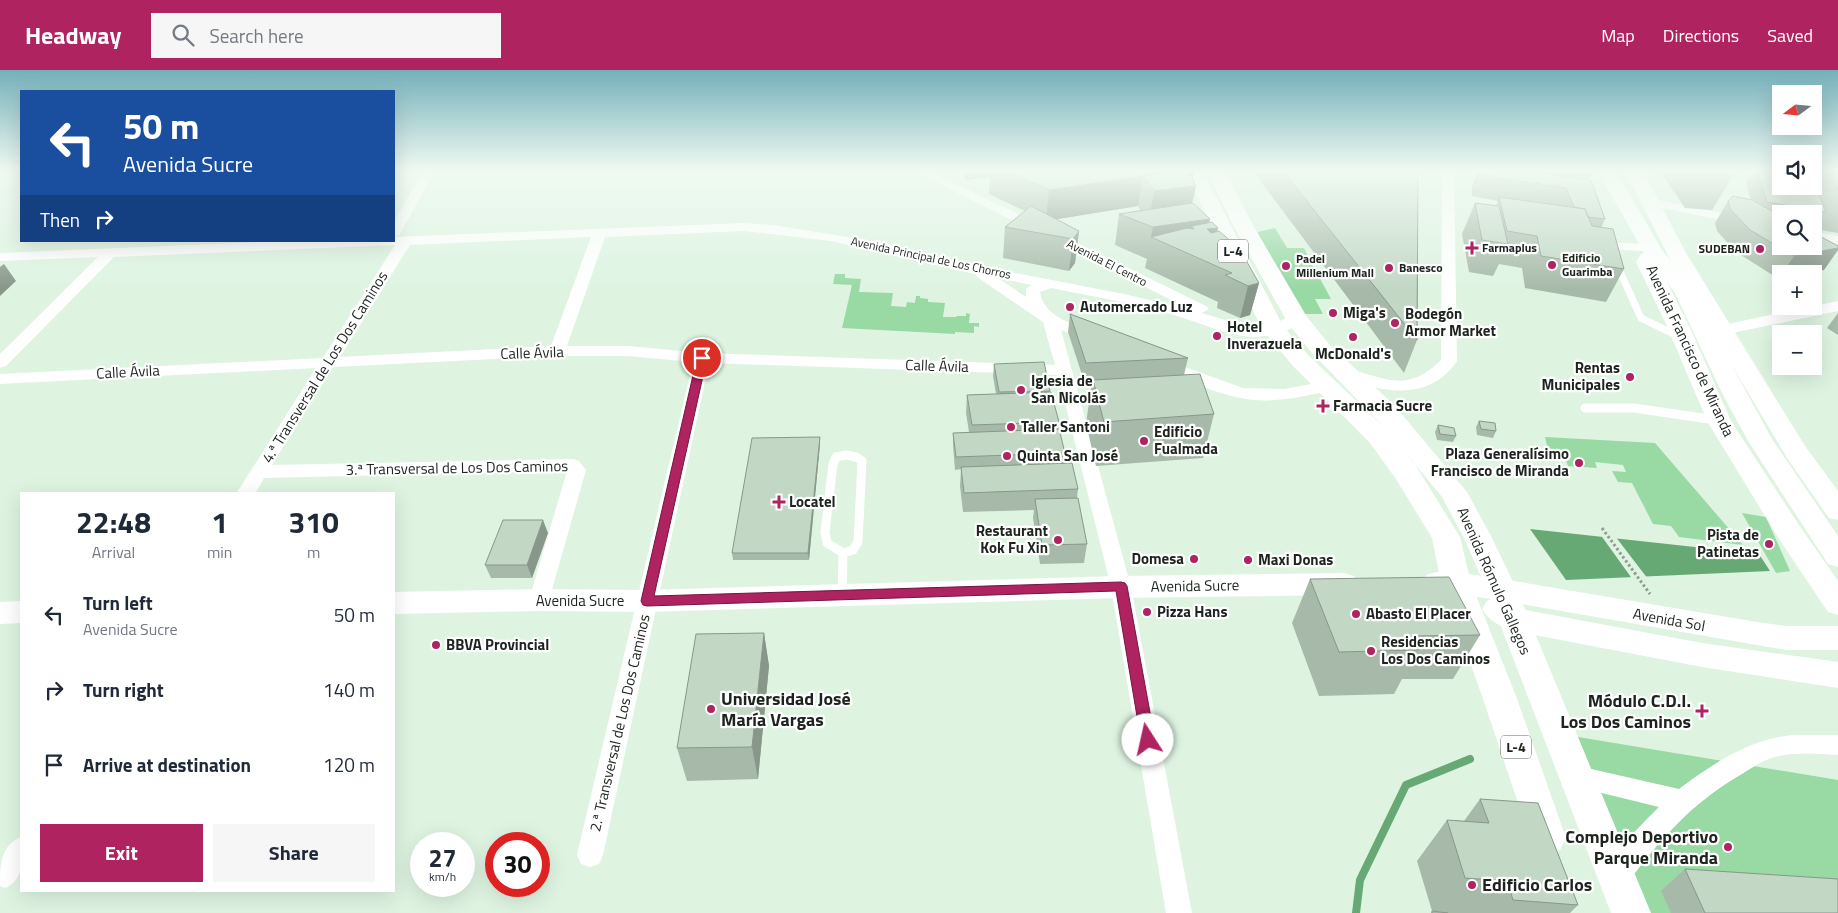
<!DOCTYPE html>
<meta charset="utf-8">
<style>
:root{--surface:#fff;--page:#f6f6f7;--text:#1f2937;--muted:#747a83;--accent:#af2361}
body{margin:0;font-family:"Titillium Web",sans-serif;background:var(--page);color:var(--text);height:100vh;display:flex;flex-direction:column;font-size:19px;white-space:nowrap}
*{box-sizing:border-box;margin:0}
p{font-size:16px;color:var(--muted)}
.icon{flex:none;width:28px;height:28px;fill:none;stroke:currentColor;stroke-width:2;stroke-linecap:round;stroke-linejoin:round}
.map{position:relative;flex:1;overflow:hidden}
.side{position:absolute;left:20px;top:422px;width:375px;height:400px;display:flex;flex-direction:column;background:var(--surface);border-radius:0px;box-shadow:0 5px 20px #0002}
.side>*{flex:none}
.top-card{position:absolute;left:20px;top:20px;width:375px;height:152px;border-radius:0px;box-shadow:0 5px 20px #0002;background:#1a4fa0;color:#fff;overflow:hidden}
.needle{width:32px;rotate:254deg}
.buttons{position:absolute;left:1772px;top:15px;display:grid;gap:10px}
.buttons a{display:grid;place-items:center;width:50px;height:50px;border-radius:0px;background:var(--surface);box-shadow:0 5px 20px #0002;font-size:25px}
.speed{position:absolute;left:410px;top:762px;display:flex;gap:10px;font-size:25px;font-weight:700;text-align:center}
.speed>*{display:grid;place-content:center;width:65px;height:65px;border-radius:50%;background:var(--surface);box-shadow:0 5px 20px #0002;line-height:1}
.speed small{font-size:12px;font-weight:400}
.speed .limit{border:8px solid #d22;background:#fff;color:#111}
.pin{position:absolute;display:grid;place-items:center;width:42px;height:42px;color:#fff;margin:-21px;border:2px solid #fff;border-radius:50%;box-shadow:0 1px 5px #0007}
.me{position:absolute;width:55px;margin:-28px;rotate:350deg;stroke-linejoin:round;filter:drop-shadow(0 0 4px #0008)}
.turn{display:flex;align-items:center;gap:18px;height:105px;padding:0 20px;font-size:22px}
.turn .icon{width:65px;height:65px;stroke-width:2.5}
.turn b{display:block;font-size:35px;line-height:42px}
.then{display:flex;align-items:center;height:48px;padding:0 20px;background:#0003;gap:10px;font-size:19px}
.eta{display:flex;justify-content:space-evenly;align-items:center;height:85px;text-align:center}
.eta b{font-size:30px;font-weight:700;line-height:35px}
.action{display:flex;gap:10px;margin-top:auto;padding:10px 20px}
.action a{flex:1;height:58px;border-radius:0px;background:var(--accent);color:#fff;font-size:20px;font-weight:700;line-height:58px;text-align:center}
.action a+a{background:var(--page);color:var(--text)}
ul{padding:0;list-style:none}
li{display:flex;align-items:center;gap:15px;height:75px;padding:0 20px}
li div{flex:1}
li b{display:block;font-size:19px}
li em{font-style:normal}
header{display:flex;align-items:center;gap:30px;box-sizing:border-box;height:70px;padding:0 25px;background:var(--accent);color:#fff}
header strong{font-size:24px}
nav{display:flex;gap:28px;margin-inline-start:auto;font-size:18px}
.search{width:350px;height:45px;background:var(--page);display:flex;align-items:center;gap:12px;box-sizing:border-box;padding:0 18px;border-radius:0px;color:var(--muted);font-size:19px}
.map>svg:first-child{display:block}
.green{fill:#98d9a4}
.water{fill:#67a974}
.pier{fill:#def4e1}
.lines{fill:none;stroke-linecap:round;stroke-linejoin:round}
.stream{stroke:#67a974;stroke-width:8}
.path{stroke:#8e9e90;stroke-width:3;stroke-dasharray:2.5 2.5;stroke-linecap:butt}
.lane-far1{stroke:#fff;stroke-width:7}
.lane{stroke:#fff;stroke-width:9}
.street{fill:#fff;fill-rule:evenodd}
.secondary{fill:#fff;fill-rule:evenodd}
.primary{fill:#fff;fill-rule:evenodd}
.wall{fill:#a7baa9}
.shaded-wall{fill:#88978a}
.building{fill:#c2d8c5;stroke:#88978a}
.route{fill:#af2361;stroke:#72173f}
.poi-dot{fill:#af2361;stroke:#fff;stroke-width:2}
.labels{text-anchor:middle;stroke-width:4.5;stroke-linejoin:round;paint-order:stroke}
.far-poi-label{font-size:12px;font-weight:bold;fill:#1c241d;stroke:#fff;text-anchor:start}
.far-street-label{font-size:12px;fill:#1c241d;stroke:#fff}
.shield{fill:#fff;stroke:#606661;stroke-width:1}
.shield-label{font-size:14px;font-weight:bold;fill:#1c241d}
.poi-label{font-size:15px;font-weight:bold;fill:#1c241d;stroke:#fff;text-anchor:start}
.street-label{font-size:15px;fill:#1c241d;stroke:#fff}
.near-poi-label{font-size:18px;font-weight:bold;fill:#1c241d;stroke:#fff;text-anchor:start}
</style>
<header>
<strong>Headway</strong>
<div class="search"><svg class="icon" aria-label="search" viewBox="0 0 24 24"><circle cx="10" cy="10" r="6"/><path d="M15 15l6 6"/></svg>Search here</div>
<nav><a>Map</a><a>Directions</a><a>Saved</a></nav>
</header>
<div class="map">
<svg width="1838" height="843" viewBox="0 0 1838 843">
<rect width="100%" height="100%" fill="#def4e1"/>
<path class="green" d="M1275,158l12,20h17l11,22 -16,1 3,4h16l13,24h-16l8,15h-19l-47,-82z
M835,204h10v4l16,1 -2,13 34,1 -2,13 15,1 1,-5 8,1 1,-7h4v2l8,1v3l17,1 -2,14h13l1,-1h9v-3l4,1 -1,9h10v4l-5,-1v7l-19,-1v2l-113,-6 10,-43 -19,-1z
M1545,367l110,6 88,102 -64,-8 -8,-11 -18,-2 -21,-41 -14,-1 -6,-11 14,1 -3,-7 -28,-3 2,6 -29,-2 -5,-14 -15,-2z
M1742,443l24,4 24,54 -14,2z
M1572,666l266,44v133h-192z"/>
<path class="water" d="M1530,459l229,25 11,17 -204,9z"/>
<path class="pier" d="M1600,464l15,2 33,43 -15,1z"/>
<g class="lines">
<path class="stream" d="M1356,843l4,-33 46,-95 64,-26"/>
<path class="path" d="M1602,458l48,66"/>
<path class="lane-far1" d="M1651,132l78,16
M1814,165l24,5
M1612,183l1,-5 3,-2 35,2
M1617,195l24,53 39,19"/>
<path class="lane" d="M1585,338h49l82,12
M846,385l10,2 6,4 -4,81 -5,8 -10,3 -16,-10 -2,-11 8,-68 3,-7z
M842,525l1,-42"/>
<path class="street" d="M423,101h12l-34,61 -2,3 -5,1v-15z
M914,101h16l276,135 3,3 -7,4 33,10c9,-2 18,5 28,4 13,-2 26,-14 39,-10l3,3c-7,10 -46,19 -57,17 -28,-4 -54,-17 -81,-24 -38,-11 -77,-17 -116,-25l-11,4c4,26 36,33 58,42l2,3 -2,3h-12l-25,-10 70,257 61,326h-26l-55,-326 -53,-212 -349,-12 -106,492 -4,9 -9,3 -9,-3 -4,-9 116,-493 -65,-6h-71l-224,11 -61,98 301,-6 6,2 7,9 -37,130 -3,6 -7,2 -7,-2 -3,-6 38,-129 -303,7 -9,16h-19l80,-126 -316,16v-10l323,-16 72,-113 -281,12 -108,109 -6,2v-14l98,-97 -98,4v-8l283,-12h111v-4l350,-14 29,2 87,14 114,26 150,29 67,16zM744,161l87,10 144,33 2,3 66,45 12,43 -353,-12 -74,-7h-61l38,-109zM591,167l-40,109 -211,11 70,-112zM998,208l33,7 -5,4v8z
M1442,101h12l3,190c-28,42 -77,31 -117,16l-2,-4 2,-4 6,-1c39,10 61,26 95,-8z
M1742,101h22l17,4v8l-37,-9z
M1838,231v10l-115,24 -6,-2 -2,-3 2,-3 6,-2z
M1160,288l83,30 42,1 42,-8 6,1 2,4 -2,4c-26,6 -53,12 -80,10 -35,-4 -67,-21 -99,-34l-2,-3 2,-3z
M1793,665h45v20c-22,-1 -48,-4 -69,4 -9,3 -19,10 -27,15 -48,27 -83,66 -116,111l-9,4 -9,-4 -4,-9c11,-26 35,-49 55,-69l-90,-22 -3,-8 3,-8 9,-3 101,23c33,-25 71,-50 114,-54z
M21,767c1,19 5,42 -16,51l-5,-2c0,-21 0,-40 21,-49z"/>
<path class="secondary" d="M1598,101h18l46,79 9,11 -46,-90h18l43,82 119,193 33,45v29l-9,-2 -42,-60 -57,-96 42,77 66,97v31l-10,-3 -80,-123 -27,-50 -46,-98 -8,-11 22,44 42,95 68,104 39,56v34l-10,-3 -49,-73 -72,-118 -40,-95 -31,-64 5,-8 3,-1z
M1436,502h20l46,7 249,42 35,5h52v24h-52l-276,-48 10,7 182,34 136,19v26l-136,-21 -189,-36c-13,-5 -24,-10 -31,-22l5,-8 4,-2 -35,-5h-20l-10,-3 -4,-8 4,-8z
M1344,503l10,3 4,8 -4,8 -10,3 -223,3 -474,14 -108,-1 -145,3v-22l145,-3 108,1 474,-14z
M21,531v22l-21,1v-22z"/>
<path class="primary" d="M1185,101h18l80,155 26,30 77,73 -73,-75 -24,-29 -55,-98 -27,-56h18l29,56 53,90 22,27 65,61 73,87 24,44 26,54 134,323h-40l-124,-323 -24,-54 -21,-39 -47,-57 21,26 44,71 11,46 45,113 50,142 -6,12 -13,5 -13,-5 -52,-154 -41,-113 -9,-45 -36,-59 -26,-36 -77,-77 -31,-37z"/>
</g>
<path class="wall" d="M963,101h231l-2,8 4,7 -4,17 18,16 -1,4 8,9 42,51 -9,32 -10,3 -23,-10 1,-6 -73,-34 2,-9 -32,-14 4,-31 21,-4 -2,-4 -82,13 23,12 -4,32 -6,8 -66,-13 2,-31 20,-16 -36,-17 1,-17 -24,3 -3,-5z
M1253,101h165l-1,169 -13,33z
M1478,101h115l-4,9 16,39 -4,9 23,41 -18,33 -81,-14 -3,-20 -23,-4 -6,12 -24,-4 -7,-38 13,-31 21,3 2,-5 -26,-5v-10z
M1660,101h76l-24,39 -27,-2z
M1753,101h28l33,12 3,-4h-3v-8h24v62l-18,-3 -2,-7 -4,6v-15h-33v32l43,24 -20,4h-23v4l-2,1 -43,-27 -19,-21 -2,-8 13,-22 23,-1 -5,-17z
M1838,243v22l-11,-7z
M1070,244l118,44 -4,17 30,39 -11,44 -107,8 -10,-42 6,-43h-8l-16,-49z
M994,294l56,27 9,31 -1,7 7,24 -1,10 14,26 -1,9 10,46 -3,19 -44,1 -7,-46 1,-8 -71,2 -3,-26 1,-17 -6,1 -2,-25v-12l16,-1 -3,-19 1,-18 29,-1 -3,-18z
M1479,351l17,10 -3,7 -16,-3 -1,-8z
M1438,355l18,11 -3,6 -16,-2 -2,-8z
M820,374l-11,116h-76l-1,-7z
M548,463l-16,45h-41l-6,-13z
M1310,509l170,56 -27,44h-51l-8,15 -75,2 -27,-73z
M764,563l5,33 -11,113 -71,2 -10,-33z
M1480,729l98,106 -8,8h-139l1,-2 -15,-50 30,-41 17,1z
M1685,799l153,44h-167l-10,-22z"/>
<path class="shaded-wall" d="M990,101v6l-24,3v-6z
M1153,101h41l-3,15h5l-7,30 -40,6 5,-31 -3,-4z
M1143,106l-5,30 -92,15 3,-31z
M1210,149l-2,10 10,-1 -7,31 -19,-33 -6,26 -35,-15 2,-10z
M1079,161l-4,32 -6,8 4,-32z
M1838,178v2l-14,20 -20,4h-22l12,-18z
M4,194l12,17 -16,15v-29z
M1259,213l-9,32 -10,3 8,-32z
M820,367v7l-11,116 -1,-7z
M543,450l5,13 -16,45 -5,-13z
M764,563l5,33 -11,113 -6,-32z"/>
<path class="building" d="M964,101h26l-24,3z
M1007,101h135l2,5 -95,14z
M1174,101h14l8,15 -42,5 -11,-15z
M1283,101h135l-1,169z
M1480,101h46l65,9 14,39 -17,-2 -3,-8 -11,-2 -8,-19 -86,-13z
M1757,101h24v15h33v-4l12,30 -59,-10z
M1830,101h8v19z
M1733,126l19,4 29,16v30h33v-13l24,13v2l-44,8 -44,-26 -20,-21 -2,-8z
M1499,127l86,12 7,17 21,3 11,40 -83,-13 -4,-20 -30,-5z
M1193,133l17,16 -57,8 -34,-13z
M1475,133l24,3 9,38 -26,-4z
M1031,136l48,25 -6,8 -68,-12z
M1212,152l6,6 -11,1 4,4 8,-2 20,17 20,35 -11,3 -23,-11 7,-2 -81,-36 36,-9 7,1 -2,-3z
M1070,244l118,44 -102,5z
M1044,292l6,29 -51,1 -5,-28z
M1200,304l14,40 -110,8 -11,-42z
M1051,322l8,30 -87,3 -5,-30z
M1479,351l16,2 1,8 -15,-2z
M1438,355l16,3 2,8 -16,-2z
M1059,359l6,24 -109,4 -3,-24z
M820,367l-12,116h-76l20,-115z
M1072,393l6,26 -114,4 -3,-26z
M1078,428l9,46 -45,1 -7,-46z
M503,450h40l-16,45h-42z
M1449,507l31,58 -68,1 6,14 -79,2 -29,-73z
M764,563l-12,114 -75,1 19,-114z
M1480,729l58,4 40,102 -65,-5 -6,-19 -42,-3 -18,-58 42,3z
M1685,799l153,10v34h-133z
M1432,841l16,2h-16z"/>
<linearGradient id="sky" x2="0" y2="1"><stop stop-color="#74b0ba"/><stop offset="0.46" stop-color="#f0faf2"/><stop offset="1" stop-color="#f0faf2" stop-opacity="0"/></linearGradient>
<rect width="1838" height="219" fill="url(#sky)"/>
<path class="route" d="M702,285l5,3 -53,238 467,-14 4,1 2,3 28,154 -2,5 -5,1 -5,-1 -2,-5 -25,-149 -469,15 -4,-1 -2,-4 56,-243z"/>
<g class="poi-dot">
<path d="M1469.5 170.5h5v5h5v5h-5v5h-5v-5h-5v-5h5z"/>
<circle cx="1760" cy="179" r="5"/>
<circle cx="1552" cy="195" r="5"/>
<circle cx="1286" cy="196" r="5"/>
<circle cx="1389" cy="198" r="5"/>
<circle cx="1070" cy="237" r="5"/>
<circle cx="1333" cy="243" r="5"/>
<circle cx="1395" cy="253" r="5"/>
<circle cx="1217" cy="266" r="5"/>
<circle cx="1353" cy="267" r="5"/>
<circle cx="1630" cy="307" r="5"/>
<circle cx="1021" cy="320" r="5"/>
<path d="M1320.5 328.5h5v5h5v5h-5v5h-5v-5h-5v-5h5z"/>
<circle cx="1011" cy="357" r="5"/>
<circle cx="1144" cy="371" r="5"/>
<circle cx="1007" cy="386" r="5"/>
<circle cx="1579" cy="393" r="5"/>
<path d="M776.5 424.5h5v5h5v5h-5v5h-5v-5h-5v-5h5z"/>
<circle cx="1058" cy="470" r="5"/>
<circle cx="1769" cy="474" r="5"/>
<circle cx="1194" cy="489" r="5"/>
<circle cx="1248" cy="490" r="5"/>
<circle cx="1147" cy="542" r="5"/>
<circle cx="1356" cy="544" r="5"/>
<circle cx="436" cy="575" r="5"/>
<circle cx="1371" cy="581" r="5"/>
<circle cx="711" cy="639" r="5"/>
<path d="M1699.5 633.5h5v5h5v5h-5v5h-5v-5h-5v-5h5z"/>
<circle cx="1728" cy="777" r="5"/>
<circle cx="1472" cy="815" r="5"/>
</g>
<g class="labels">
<g class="far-poi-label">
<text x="1482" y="182">Farmaplus</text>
<text x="1750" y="183" text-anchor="end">SUDEBAN</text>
<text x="1562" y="192">Edificio<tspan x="1562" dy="14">Guarimba</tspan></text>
<text x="1296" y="193">Padel<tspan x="1296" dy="14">Millenium Mall</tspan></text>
<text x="1399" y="202">Banesco</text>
</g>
<g class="far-street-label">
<text transform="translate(931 188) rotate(12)" y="4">Avenida Principal de Los Chorros</text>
<text transform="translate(1107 193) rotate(27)" y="4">Avenida El Centro</text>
</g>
<g class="shield">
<rect x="1218" y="169.5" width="30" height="23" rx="4"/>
<rect x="1501" y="665.5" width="30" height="23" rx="4"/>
</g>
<g class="shield-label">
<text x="1233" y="186">L-4</text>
<text x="1516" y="682">L-4</text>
</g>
<g class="poi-label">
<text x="1080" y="242">Automercado Luz</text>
<text x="1343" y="248">Miga's</text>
<text x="1405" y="249">Bodegón<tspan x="1405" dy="17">Armor Market</tspan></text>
<text x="1227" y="262">Hotel<tspan x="1227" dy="17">Inverazuela</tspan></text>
<text x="1353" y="289" text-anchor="middle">McDonald's</text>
<text x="1620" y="303" text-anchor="end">Rentas<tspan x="1620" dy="17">Municipales</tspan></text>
<text x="1031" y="316">Iglesia de<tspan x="1031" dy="17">San Nicolás</tspan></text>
<text x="1333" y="341">Farmacia Sucre</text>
<text x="1021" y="362">Taller Santoni</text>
<text x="1154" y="367">Edificio<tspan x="1154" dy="17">Fualmada</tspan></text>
<text x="1569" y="389" text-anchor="end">Plaza Generalísimo<tspan x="1569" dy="17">Francisco de Miranda</tspan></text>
<text x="1017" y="391">Quinta San José</text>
<text x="789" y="437">Locatel</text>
<text x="1048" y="466" text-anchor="end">Restaurant<tspan x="1048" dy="17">Kok Fu Xin</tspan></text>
<text x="1759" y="470" text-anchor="end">Pista de<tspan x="1759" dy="17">Patinetas</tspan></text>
<text x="1184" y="494" text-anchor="end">Domesa</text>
<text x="1258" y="495">Maxi Donas</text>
<text x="1157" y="547">Pizza Hans</text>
<text x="1366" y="549">Abasto El Placer</text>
<text x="1381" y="577">Residencias<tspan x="1381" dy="17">Los Dos Caminos</tspan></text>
<text x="446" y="580">BBVA Provincial</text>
</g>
<g class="street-label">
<text transform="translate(1690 281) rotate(65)" y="5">Avenida Francisco de Miranda</text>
<text transform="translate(532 283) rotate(-2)" y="5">Calle Ávila</text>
<text transform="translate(937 296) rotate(2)" y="5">Calle Ávila</text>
<text transform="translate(325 297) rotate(-58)" y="5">4.ª Transversal de Los Dos Caminos</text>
<text transform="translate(128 302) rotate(-3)" y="5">Calle Ávila</text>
<text transform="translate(457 398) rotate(-1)" y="5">3.ª Transversal de Los Dos Caminos</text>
<text transform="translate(1494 511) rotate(66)" y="5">Avenida Rómulo Gallegos</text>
<text transform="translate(1195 516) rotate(-1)" y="5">Avenida Sucre</text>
<text x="580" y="536">Avenida Sucre</text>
<text transform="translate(1669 550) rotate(10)" y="5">Avenida Sol</text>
<text transform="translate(620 653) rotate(-77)" y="5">2.ª Transversal de Los Dos Caminos</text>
</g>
<g class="near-poi-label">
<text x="721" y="635">Universidad José<tspan x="721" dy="21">María Vargas</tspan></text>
<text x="1691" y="637" text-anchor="end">Módulo C.D.I.<tspan x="1691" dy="21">Los Dos Caminos</tspan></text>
<text x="1718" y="773" text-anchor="end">Complejo Deportivo<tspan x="1718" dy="21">Parque Miranda</tspan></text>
<text x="1482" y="821">Edificio Carlos</text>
</g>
</g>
</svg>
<div class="buttons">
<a><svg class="needle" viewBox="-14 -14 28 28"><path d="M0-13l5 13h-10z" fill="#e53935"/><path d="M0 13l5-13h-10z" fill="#747a83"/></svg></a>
<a><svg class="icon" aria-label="sound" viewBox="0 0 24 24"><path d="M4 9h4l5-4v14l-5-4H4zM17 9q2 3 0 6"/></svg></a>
<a><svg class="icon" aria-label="search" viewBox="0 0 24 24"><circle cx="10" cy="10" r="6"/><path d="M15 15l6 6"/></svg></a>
<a>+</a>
<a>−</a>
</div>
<div class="speed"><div>27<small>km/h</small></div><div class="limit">30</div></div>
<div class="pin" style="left:702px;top:288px;background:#d93025"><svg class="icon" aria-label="arrive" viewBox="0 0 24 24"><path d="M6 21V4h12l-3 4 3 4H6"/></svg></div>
<svg class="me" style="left:1148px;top:670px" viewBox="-20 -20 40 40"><circle r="19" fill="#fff"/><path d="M0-13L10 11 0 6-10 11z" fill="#af2361"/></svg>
<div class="top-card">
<div class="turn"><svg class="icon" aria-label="left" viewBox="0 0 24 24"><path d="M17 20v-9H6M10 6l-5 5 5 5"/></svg><div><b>50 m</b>Avenida Sucre</div></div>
<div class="then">Then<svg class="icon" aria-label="right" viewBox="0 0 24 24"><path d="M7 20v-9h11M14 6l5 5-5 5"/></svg></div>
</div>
<section class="side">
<div class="eta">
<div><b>22:48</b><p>Arrival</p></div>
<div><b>1</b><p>min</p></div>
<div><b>310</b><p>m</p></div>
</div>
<ul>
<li><svg class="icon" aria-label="left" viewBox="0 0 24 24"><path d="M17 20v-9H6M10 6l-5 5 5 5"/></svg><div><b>Turn left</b><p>Avenida Sucre</p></div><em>50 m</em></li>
<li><svg class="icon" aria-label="right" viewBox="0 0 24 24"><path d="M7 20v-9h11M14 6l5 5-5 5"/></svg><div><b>Turn right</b></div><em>140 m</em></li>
<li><svg class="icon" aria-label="arrive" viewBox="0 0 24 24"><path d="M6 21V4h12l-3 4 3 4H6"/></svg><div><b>Arrive at destination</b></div><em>120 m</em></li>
</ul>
<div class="action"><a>Exit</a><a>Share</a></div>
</section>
</div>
